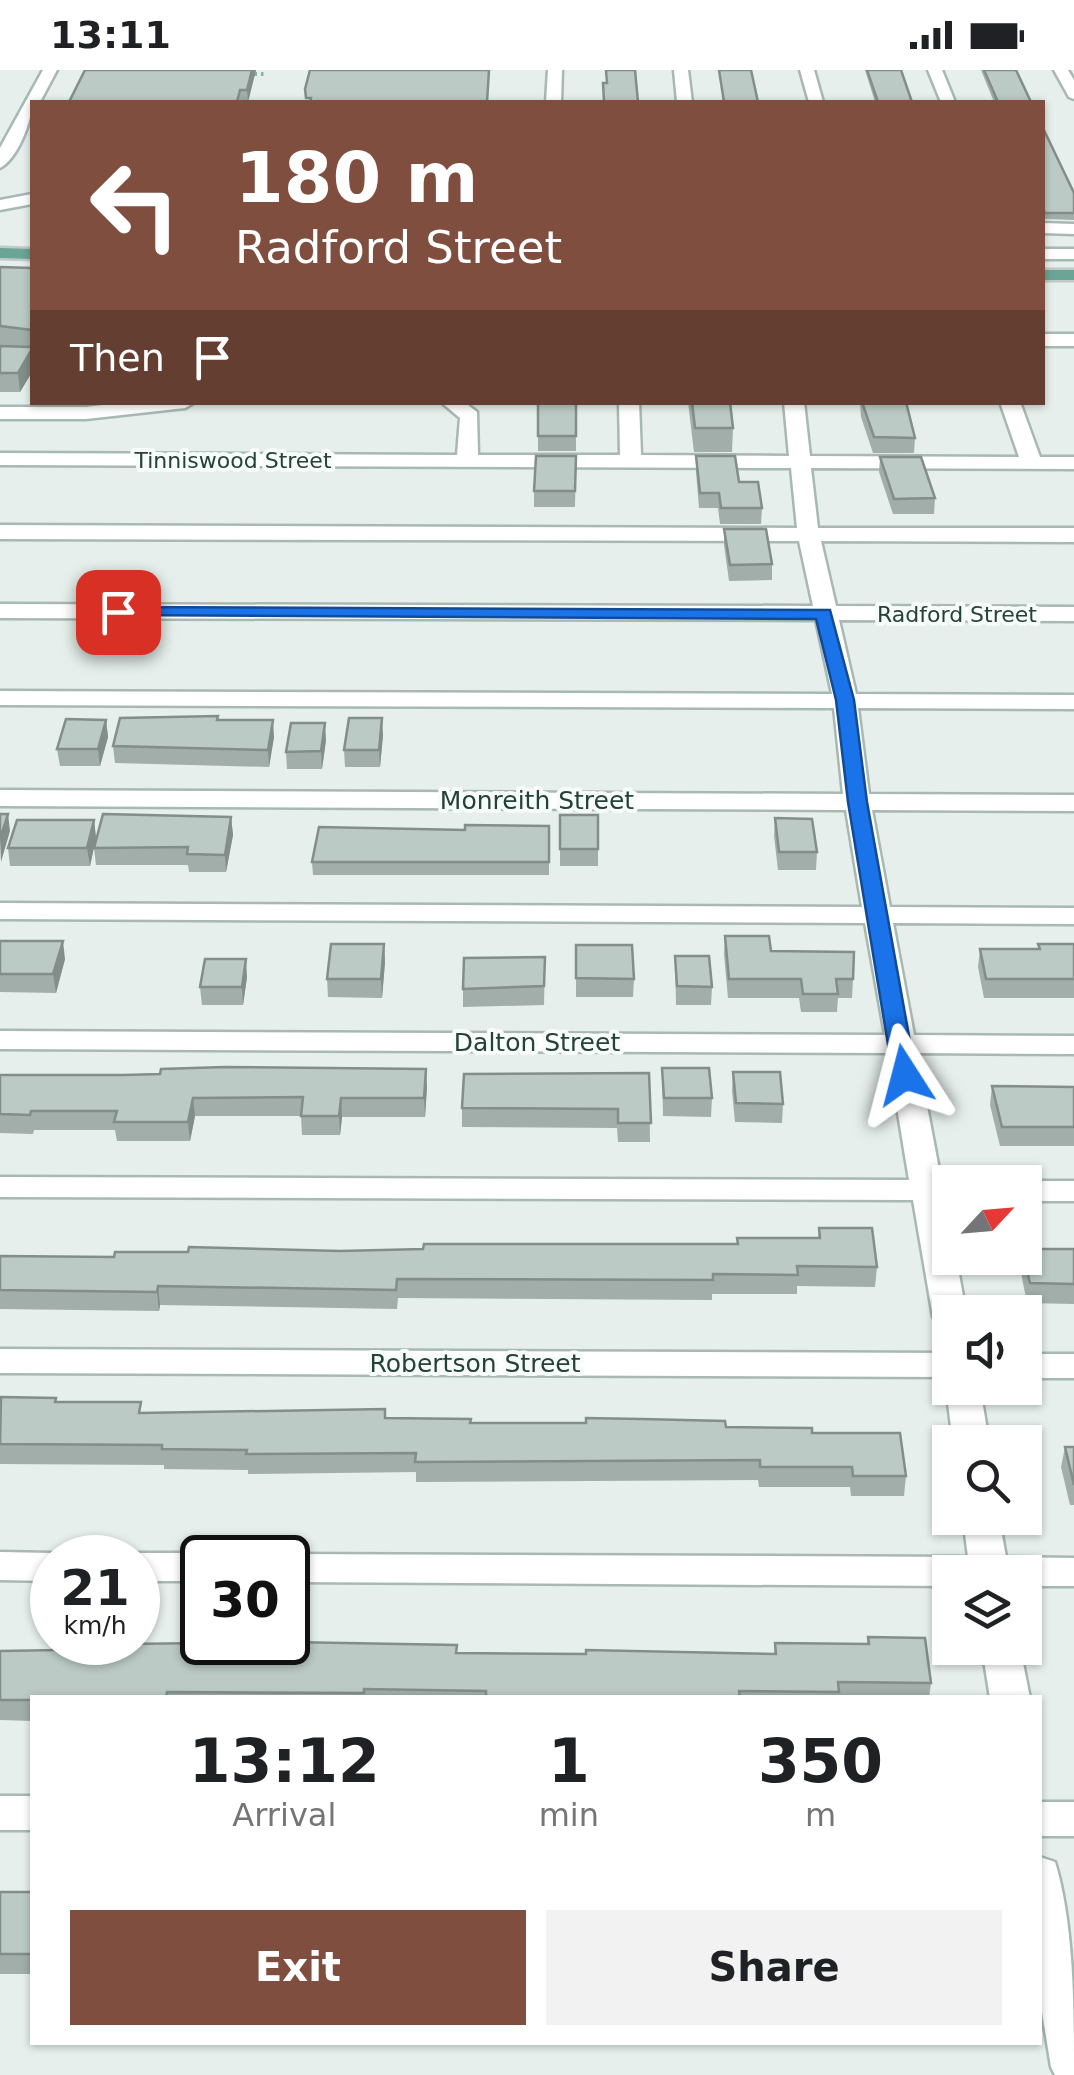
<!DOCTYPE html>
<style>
:root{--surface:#fff;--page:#f2f2f2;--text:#202124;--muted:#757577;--accent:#7f4e3f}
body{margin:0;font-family:"DejaVu Sans",sans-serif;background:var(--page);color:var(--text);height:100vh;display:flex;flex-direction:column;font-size:38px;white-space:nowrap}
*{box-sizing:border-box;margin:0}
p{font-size:32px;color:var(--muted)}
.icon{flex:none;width:55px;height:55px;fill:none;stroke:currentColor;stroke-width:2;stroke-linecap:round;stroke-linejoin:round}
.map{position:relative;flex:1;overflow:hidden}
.details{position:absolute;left:30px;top:1625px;width:1012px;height:350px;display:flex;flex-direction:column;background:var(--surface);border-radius:0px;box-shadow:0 2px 8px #0004}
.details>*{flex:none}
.banner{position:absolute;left:30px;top:30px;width:1015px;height:305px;border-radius:0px;box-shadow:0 2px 8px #0004;background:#7f4e3f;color:#fff;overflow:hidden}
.needle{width:65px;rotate:64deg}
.fabs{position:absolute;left:932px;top:1095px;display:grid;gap:20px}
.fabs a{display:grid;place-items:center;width:110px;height:110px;border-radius:0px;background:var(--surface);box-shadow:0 2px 8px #0004;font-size:50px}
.speed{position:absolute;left:30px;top:1465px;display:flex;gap:20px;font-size:50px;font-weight:700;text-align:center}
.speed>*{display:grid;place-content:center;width:130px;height:130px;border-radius:50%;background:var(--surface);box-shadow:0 2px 8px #0004;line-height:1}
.speed small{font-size:25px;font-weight:400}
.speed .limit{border:5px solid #111;border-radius:15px;background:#fff;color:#111}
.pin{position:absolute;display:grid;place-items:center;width:85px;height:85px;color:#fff;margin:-42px;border-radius:20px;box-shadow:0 5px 15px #0006}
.me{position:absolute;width:110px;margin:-55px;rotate:351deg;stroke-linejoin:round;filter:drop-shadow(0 0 8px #0008)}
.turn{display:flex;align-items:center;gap:35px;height:210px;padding:0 40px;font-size:45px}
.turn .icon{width:130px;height:130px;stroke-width:2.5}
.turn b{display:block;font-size:70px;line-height:85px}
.then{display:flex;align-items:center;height:95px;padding:0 40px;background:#0003;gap:20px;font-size:38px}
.eta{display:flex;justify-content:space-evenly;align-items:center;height:170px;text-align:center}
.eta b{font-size:60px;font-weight:700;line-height:70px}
.primary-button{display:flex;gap:20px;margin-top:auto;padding:20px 40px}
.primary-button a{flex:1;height:115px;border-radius:0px;background:var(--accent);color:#fff;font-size:40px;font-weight:700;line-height:115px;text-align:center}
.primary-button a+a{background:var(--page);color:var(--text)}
.status{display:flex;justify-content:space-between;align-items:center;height:70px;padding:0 50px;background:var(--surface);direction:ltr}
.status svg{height:28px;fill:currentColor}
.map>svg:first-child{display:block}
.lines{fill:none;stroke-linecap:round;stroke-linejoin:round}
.minor-casing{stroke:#a8b8b2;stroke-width:5}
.major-casing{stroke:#c2cac8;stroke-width:5}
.path{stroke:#86b3a5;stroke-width:4;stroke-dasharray:2.5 4;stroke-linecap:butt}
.minor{fill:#fff;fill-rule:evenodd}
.major{fill:#6aa596;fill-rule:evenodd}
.wall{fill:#a1aea9}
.shaded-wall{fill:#838d89}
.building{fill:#bbcac4;stroke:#838d89;stroke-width:2.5}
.route{fill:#1a73e8;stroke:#114b97;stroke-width:2.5}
.labels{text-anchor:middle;stroke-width:8;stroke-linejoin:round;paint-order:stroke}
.far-street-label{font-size:22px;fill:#24423a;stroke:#f7fbf9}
.street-label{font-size:25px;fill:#24423a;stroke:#f7fbf9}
</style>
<div class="status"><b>13:11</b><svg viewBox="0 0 49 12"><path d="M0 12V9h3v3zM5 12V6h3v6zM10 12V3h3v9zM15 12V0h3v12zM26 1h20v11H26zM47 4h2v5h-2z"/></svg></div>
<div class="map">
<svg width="1074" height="2005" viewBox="0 0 1074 2005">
<rect width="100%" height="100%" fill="#e6efeb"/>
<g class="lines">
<defs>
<path id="minor" d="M43,0h14l-17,32h-8c0,20 -15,57 -32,66v-20z
M548,0h14l-1,32h-15z
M674,0h14l4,32h-15z
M800,0h14l9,32h-14z
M928,0h14l13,32h-14z
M1054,0h14l6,10v19l-5,-2z
M32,124v10l-32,6v-10z
M1042,153l32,1v10l-32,-1z
M1042,179h32v10h-32z
M1042,264h32v12h-32z
M127,332h68l-10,6 -99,11h-86v-12h86z
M441,332h23l13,10 1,43h142l-1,-53h20l2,53 148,1 -5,-54h20l6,54 209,1 -19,-55h20l20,55h34v12l-263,-1 7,60h256v14l-253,-1 15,65 238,1v14l-235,-1 17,74 218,1v14l-216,-1 11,86 205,1v16l-202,-1 18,97 184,1v16l-181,-1 21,112 160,1v18l-157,-1 24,127 19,2h-10v18h-5l5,58h6l10,54h-16v16l-12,-3 -5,-8 -20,-117 -913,-3v-20l909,3 -21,-127 -888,-4v-18l885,4 -20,-112 -865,-4v-16l862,4 -16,-97 -846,-4v-16l843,4 -9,-86 -834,-3v-14l832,3 -16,-74 -816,-2v-14l813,2 -14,-65 -799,-2v-14l797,3 -6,-60 -791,-3v-12l457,2 3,-37z
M1025,1111h49v20h-49v-19h-6z
M0,1279l950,4v24l-950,-4z
M1025,1284h49v24h-49z
M950,1311v7h30l9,54h-36l-7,-54z
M963,1448h36l7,39 68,1v28h-49v-14h-75v14l-662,-4v-24h-12l12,-4 680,3z
M0,1482l52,1 14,5h-14v23l-52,-1z
M138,1483h64l14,5h-14v23h-64v-23h-14z
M982,1578h38l10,50h-40z
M0,1726h32v34h-32z
M1040,1732h34v34h-34z
M1040,1787l15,5c19,62 19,146 19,213h-19l-4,-8 -11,-67z"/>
<path id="major" d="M0,178l32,1v10l-32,-1z
M1042,200h32v10h-32z"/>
</defs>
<use href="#minor" class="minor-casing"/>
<use href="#major" class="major-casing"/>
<path class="path" d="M248,4h18"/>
<use href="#minor" class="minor"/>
<use href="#major" class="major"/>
</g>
<path class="wall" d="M256,0l-8,32h-179z
M865,0h36l11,32h-37z
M981,0h35l15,32h-37z
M1042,56l32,67v27l-30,-1 -2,-4z
M0,197l32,1v104l-12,20h-20z
M538,332h38v49h-38z
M688,332h42l3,26 -1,24h-38z
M860,332h46l9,36 -1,15h-41l-12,-36z
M576,386l-1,51h-41v-16z
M696,386l43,26 23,26 -1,16h-41l-2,-16h-19l-3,-37z
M880,387l55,41 -1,16h-41l-14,-42z
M724,459l48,35v16l-43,1 -5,-36z
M218,646v4l56,17 -5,30 -154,-4 -2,-17z
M106,650l2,17 -8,29h-40l-3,-17z
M383,665l-3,32h-35l-1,-17z
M326,670l-4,29h-35l-1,-17z
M560,745h38v51h-38z
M231,747l2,18 -7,37h-37l-1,-7h-92l-2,-17z
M775,748l42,34 -1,18h-38l-4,-34z
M94,750l2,18 -6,28h-80l-2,-18z
M549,756v49h-236l-1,-13 153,-32z
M725,866l128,43 -1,19h-14l-1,14h-36l-2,-14h-71l-4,-44z
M0,871l65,18 -9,34 -56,-1z
M384,874l1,18 -3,36 -54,-1 -1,-18z
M1038,874h36v54h-90l-6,-31 2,-18h58z
M576,875l58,34 -1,18h-57z
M675,886l37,31 -1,18h-35z
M545,887l-1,48 -81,2v-18z
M247,907l-4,28h-41l-2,-18z
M662,998l50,30 -1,19 -48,-1z
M733,1002l50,32 -1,19 -47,-1 -3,-31z
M649,1003l1,69h-32l-1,-14 -155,-1v-19z
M0,1005l427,12 -2,30h-83l-2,18h-38l-1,-19h-106l-5,25h-73l-2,-11h-81l-1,4 -33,-1z
M992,1016l82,1v59h-74l-10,-41z
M819,1158l58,39 -2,20 -78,-1v8h-85v6l-314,-2 -1,11 -237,-4 -1,6 -159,-2v-53l114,1 226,-6 397,-7v-6h81z
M1074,1179v55l-47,-1 -7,-35 1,-10z
M56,1328l1,4 85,11 243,-4 1,9 84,5 256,4 86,6 94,43 -2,20h-53l-1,-9h-91l-1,-7 -342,2v-10l-168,2v-4l-84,-1v-4l-164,-1v-61z
M1065,1377h9v58h-4l-9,-38z
M868,1567l63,46 -2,15h-897v23l-32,-1v-69l774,3 1,-11 92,1z
M0,1822h32v82h-32z"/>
<path class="shaded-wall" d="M252,0h4l-8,32 -1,-12z
M32,279v23l-12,20 -2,-19z
M382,648l1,17 -3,32 -1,-17z
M106,650l2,17 -8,29 -2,-17z
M273,650l1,17 -5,30 -1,-17z
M325,653l1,17 -4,29 -1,-18z
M8,744l2,17 -9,31 -1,-23z
M231,747l2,18 -7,37 -1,-17z
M94,750l2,18 -6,28 -3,-18z
M63,871l2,18 -9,34 -3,-19z
M384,874l1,18 -3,36 -1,-19z
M246,889l1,18 -4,28 -1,-18z
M426,999l1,18 -2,30 -1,-19z
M193,1028l2,18 -5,25 -2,-19z
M341,1028l1,19 -2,18 -1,-19z
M158,1216l2,19 -1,6 -2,-19z"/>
<path class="building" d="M85,0h167l-5,20h-7l-3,12h-168z
M310,0h179l-2,32h-177l1,-4h-5l-1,-9z
M606,0h29l3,32h-34l-1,-19h4z
M719,0h32l7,32h-34z
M867,0h34l11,32h-34z
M984,0h32l15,32h-33z
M1042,56l32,67v20h-29l-3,-7z
M0,197l32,1v62l-32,-4z
M32,274v5l-14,24h-18v-27l30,1z
M538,332h38v34h-38z
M692,332h38l3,26h-38z
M862,332h44l9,36 -41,-1z
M536,386h40l-1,35h-41z
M696,386h39l4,26h19l4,26h-41l-2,-15h-19z
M880,387h41l14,41 -41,1z
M724,459h42l6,35 -42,1z
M218,646l-1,4h56l-5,30 -155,-4 7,-28z
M349,648h33l-3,32h-35z
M66,649l40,1 -8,29h-41z
M291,653h34l-4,28 -35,1z
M0,744h8l-8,25z
M103,744l128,3 -6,38 -38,-1 1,-7 -94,1z
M560,745h38v34h-38z
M775,748l37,1 5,33h-38z
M17,750h77l-7,28h-79z
M465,755l84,1v36h-237l7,-35 146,3z
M725,866h44l2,15 83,1 -1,27h-17l2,15h-35l-2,-15h-72z
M0,871h63l-10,33h-53z
M331,874h53l-3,35h-54z
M1038,874h36v35h-88l-6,-30h60z
M576,875h56l2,34 -58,-1z
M675,886h34l3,31 -35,-1z
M545,887l-1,29 -81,3 1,-31z
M205,889h41l-4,28h-42z
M225,997l201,2 -2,29h-83l-2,18h-38l2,-19 -110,1 -5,24h-74l3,-11h-86l-1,4 -30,-1v-39h124l36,-1 1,-5z
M662,998h47l3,30h-48z
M733,1002h47l3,32 -47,-1z
M649,1003l2,50h-33v-14l-156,-1 2,-34z
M992,1016l82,1v40h-72z
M819,1158h53l5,39 -80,-1 1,9 -85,-1v6l-316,-1 -1,11 -238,-4 -1,6 -157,-2v-34l114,1 1,-5h73l1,-5 151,4 83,-2 1,-5h314l-1,-6h83z
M1025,1179h49v35l-44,-1 -6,-25z
M1,1327l55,1 -1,4h86l-2,11 246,-4v9l86,1 -1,4h116v-5l56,1 83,2 1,6 86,1v5h88l6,43h-53l-1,-9h-92v-7l-345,2 1,-9 -170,1 1,-4 -85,-1v-4l-162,-1z
M1065,1377h9v38z
M868,1567l57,1 6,45 -93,-1 1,10 -100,-1 1,7h-254v-7l-122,-2v4l-197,-1 -1,6h-134v2h-32v-49l120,-2 1,-5 167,-2 169,3 -1,8 130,1v-4l190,4 -1,-11 94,1z
M0,1822h32v62h-32z"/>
<path class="route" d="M118,537l712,3 24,90 13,102 49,273 -11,7 -12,-7 -45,-273 -12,-102 -20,-81 -704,-4 -3,-3z"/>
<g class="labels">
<g class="far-street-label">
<text x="233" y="398">Tinniswood Street</text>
<text x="957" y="552">Radford Street</text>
</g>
<g class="street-label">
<text x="537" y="739">Monreith Street</text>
<text x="537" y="981">Dalton Street</text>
<text x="475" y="1302">Robertson Street</text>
</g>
</g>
</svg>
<div class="fabs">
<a><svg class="needle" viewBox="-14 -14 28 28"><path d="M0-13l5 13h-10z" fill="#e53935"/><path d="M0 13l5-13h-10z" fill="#757577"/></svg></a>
<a><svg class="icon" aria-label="sound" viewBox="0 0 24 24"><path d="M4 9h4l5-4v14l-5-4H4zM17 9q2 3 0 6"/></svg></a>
<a><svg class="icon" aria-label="search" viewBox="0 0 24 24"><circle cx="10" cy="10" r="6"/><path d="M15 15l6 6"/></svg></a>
<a><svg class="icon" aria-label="layers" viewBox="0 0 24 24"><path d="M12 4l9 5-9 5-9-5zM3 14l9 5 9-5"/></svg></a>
</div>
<div class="speed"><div>21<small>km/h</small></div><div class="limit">30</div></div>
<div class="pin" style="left:118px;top:542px;background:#d93025"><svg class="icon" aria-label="arrive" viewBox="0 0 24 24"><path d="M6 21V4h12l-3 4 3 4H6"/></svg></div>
<svg class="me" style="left:905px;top:1005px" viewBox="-20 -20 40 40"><path d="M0-17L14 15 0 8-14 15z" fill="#1a73e8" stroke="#fff" stroke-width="4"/></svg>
<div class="banner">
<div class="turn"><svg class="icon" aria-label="left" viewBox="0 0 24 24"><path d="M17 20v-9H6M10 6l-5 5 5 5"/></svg><div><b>180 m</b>Radford Street</div></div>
<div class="then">Then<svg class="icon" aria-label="arrive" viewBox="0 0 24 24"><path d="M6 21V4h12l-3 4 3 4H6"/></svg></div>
</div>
<section class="details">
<div class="eta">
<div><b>13:12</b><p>Arrival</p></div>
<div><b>1</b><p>min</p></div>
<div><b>350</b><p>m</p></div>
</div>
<div class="primary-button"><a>Exit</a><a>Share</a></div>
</section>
</div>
